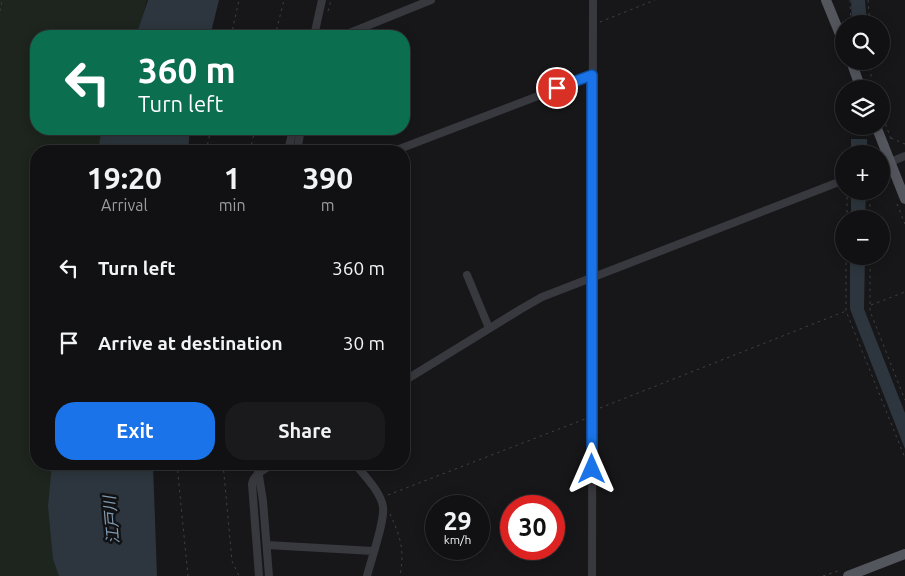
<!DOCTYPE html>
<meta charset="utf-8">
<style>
:root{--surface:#111113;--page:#1a1a1c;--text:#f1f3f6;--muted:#9c9da0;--line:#303133;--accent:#1a73e8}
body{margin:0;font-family:Ubuntu,"Noto Sans JP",sans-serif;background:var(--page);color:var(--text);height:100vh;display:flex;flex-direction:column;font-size:19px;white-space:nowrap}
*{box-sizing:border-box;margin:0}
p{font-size:16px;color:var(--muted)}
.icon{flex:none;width:28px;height:28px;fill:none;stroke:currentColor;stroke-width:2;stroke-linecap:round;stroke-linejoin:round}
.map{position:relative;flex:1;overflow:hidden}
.side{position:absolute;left:30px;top:145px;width:380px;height:325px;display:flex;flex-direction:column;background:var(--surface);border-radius:20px;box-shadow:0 2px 12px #0003,0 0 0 1px var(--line)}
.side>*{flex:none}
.hud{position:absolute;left:30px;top:30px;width:380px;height:105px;border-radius:20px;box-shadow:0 2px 12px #0003,0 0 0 1px var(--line);background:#0b6e4f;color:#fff;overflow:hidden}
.controls{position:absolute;left:835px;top:15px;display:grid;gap:10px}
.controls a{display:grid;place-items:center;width:55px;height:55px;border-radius:50%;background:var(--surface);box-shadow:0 2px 12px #0003,0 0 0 1px var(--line);font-size:25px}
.speed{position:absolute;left:425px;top:495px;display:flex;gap:10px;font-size:25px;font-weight:700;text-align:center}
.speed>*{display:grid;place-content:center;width:65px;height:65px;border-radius:50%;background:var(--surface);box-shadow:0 2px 12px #0003,0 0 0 1px var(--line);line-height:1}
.speed small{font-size:12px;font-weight:400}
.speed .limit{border:8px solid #d22;background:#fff;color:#111}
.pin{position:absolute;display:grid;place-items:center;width:42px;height:42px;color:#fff;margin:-21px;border:2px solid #fff;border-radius:50%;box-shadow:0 1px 5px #0007}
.me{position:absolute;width:55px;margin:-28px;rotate:0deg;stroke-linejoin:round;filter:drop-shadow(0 0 4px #0008)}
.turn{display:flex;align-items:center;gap:18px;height:105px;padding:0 25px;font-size:22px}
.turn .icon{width:65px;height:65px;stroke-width:2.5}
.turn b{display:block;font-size:35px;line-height:42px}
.eta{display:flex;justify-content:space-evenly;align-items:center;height:85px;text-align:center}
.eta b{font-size:30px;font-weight:600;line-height:35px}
.action{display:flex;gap:10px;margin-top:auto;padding:10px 25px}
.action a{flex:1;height:58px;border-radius:20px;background:var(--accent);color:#fff;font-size:20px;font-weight:600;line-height:58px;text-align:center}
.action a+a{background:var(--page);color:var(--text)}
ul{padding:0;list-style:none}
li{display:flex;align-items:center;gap:15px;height:75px;padding:0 25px}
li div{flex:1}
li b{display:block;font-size:19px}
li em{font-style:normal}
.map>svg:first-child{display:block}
.green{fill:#1d251e}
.water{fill:#2d363e}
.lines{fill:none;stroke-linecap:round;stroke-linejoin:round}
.path{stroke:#3e4046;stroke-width:1;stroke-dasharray:2.5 4;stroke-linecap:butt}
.minor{stroke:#38393f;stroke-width:8}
.major{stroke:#54565e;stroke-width:10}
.route-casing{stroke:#114b97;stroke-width:12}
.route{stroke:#1a73e8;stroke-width:9}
.labels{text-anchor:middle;stroke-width:5;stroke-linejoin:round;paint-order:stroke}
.water-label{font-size:16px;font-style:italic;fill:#809cb4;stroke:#121214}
</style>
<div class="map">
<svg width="905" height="576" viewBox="0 0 905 576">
<rect width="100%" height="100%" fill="#171719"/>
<path class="green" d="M0,0h147l-10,36h-101v93h74l-5,22h-69v313h16l8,112h-60z"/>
<path class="water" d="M148,0h71l-9,36h-74z
M851,0h14l2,24h-15z
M103,129h87l-2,22h-90l3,-18z
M851,139h16v15h-16z
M851,191h15l-1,28h-14z
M850,256h15l-1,53 41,104v36l-55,-140z
M52,464h101l4,112h-98l-6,-17 -5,-53z"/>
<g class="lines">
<path class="path" d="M850,0l1,24
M868,0l2,24
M0,11l2,-11
M328,11l3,-11
M600,22l55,-22
M231,36l8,-36
M275,36l9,-36
M871,61v24l2,4
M881,112l10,27
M891,138l14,6
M206,151l5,-22
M250,151l5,-22
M870,191v28
M897,204l8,20
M847,219v-28
M846,256v55l59,147
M870,256v55l35,89
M871,305l34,-13
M600,408l246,-97
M177,464l11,112
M223,464l9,97 7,15
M388,495l197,-76
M390,514c6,13 12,27 12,42 0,7 -1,13 -2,20
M823,576l18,-6"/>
<path class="minor" d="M314,36l8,-36
M342,36l89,-36
M288,151l5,-22
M297,151l4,-22
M394,151l199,-76
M881,166l24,-10
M467,275l22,53
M404,381l117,-72 21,-12 302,-117
M257,464l6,37 6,75
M355,464c9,11 26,28 28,43 2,14 -12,53 -16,69
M267,545l106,6
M259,576l-7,-92c2,-10 13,-15 21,-20
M592,576l1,-576"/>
<path class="major" d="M826,0l18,44
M851,61l10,28
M876,126l29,73
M848,576l57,-22"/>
</g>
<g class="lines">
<defs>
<path id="route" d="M557,88l35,-13v394"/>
</defs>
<use href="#route" class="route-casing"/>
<use href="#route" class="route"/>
</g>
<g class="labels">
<g class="water-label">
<text transform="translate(111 520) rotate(-95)" y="6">江戸川</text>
</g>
</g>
</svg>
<div class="controls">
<a><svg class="icon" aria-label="search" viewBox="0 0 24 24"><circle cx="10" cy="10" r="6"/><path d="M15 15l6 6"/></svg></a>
<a><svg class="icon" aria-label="layers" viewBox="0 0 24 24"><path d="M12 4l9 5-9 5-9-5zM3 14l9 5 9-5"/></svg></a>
<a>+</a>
<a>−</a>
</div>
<div class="speed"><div>29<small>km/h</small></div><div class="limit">30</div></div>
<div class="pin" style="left:557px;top:88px;background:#d93025"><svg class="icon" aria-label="arrive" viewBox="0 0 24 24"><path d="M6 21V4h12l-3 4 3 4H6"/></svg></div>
<svg class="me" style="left:592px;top:469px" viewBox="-20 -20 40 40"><path d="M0-17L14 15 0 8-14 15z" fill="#1a73e8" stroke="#fff" stroke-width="4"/></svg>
<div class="hud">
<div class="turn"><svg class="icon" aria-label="left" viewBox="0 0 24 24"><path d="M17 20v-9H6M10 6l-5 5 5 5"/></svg><div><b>360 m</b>Turn left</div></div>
</div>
<section class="side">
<div class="eta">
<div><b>19:20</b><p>Arrival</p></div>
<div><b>1</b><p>min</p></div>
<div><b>390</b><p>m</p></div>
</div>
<ul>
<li><svg class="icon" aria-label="left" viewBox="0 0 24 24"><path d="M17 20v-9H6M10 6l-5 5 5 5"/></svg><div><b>Turn left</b></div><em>360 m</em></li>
<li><svg class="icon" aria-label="arrive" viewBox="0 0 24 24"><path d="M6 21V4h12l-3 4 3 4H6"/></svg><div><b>Arrive at destination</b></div><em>30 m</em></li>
</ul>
<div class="action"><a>Exit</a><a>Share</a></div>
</section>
</div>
